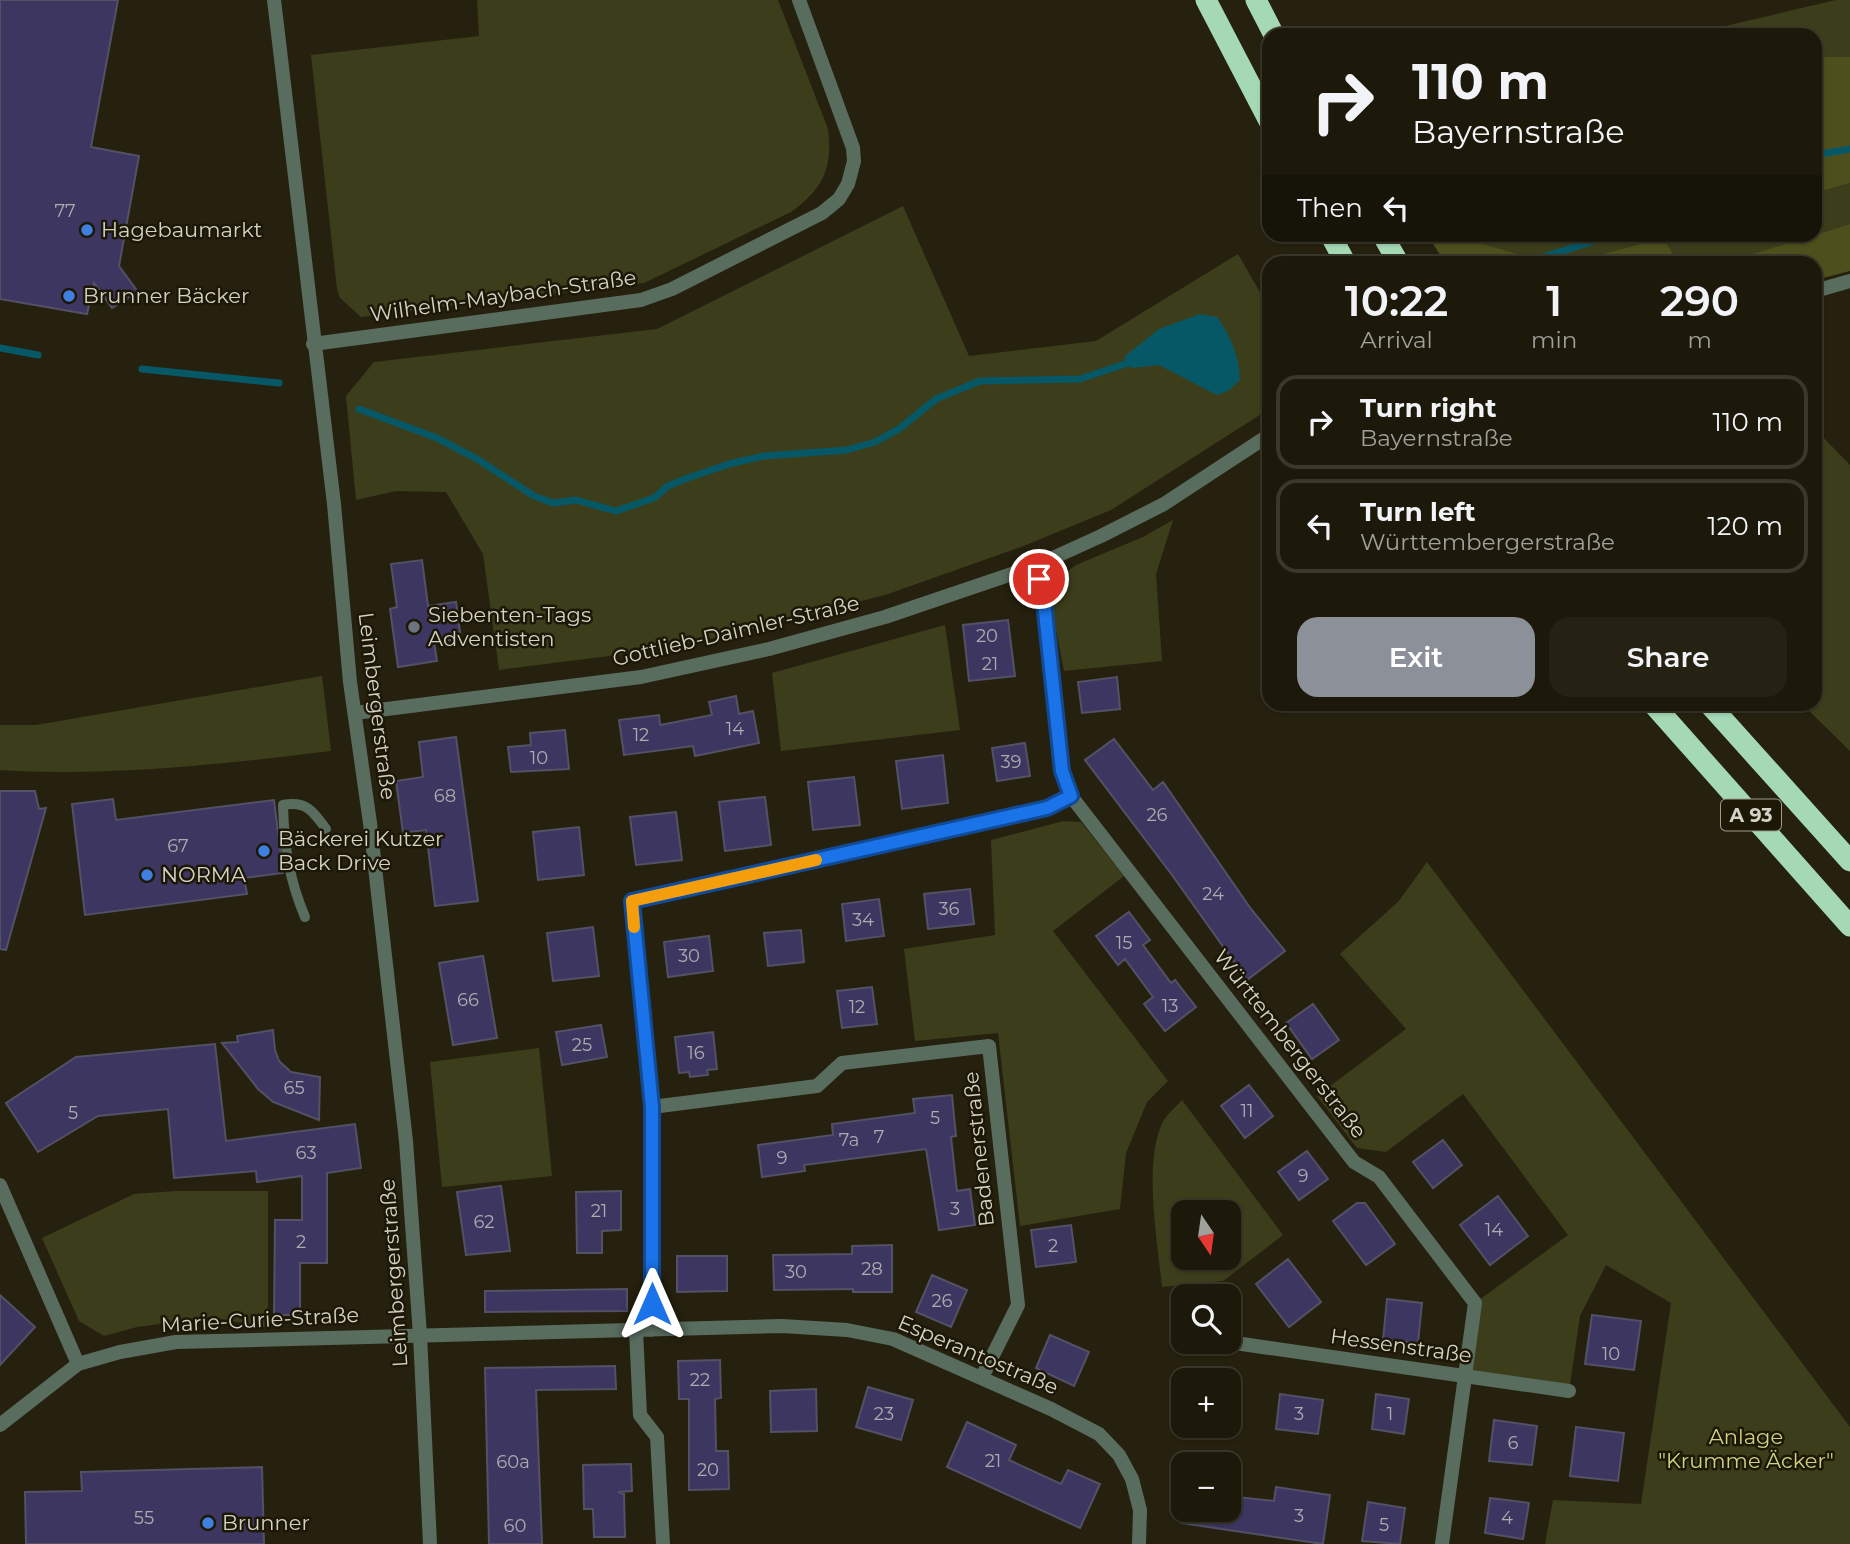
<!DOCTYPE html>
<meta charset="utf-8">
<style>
:root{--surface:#1c190a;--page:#252213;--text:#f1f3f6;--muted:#a0a09c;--line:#3a382b;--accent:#8c9099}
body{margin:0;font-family:Montserrat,sans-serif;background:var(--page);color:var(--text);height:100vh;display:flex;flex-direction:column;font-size:26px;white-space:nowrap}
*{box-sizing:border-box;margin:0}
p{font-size:23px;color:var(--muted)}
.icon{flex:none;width:38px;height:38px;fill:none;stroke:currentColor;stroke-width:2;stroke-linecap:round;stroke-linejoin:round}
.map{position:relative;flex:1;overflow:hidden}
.drawer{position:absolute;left:1262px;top:256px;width:560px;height:455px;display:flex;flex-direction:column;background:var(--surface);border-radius:21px;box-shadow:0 2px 5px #0004,0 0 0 2px var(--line)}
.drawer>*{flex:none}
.guide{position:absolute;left:1262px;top:28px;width:560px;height:214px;border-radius:21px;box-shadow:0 2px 5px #0004,0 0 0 2px var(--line);background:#1c190a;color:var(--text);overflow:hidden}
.needle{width:46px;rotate:167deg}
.controls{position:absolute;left:1171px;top:1200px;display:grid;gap:14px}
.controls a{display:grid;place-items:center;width:70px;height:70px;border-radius:14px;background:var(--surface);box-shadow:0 2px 5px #0004,0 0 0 2px var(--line);font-size:35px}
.pin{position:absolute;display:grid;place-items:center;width:60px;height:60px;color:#fff;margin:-30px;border:4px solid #fff;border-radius:50%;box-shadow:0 2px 7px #0007}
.me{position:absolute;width:77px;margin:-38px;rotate:0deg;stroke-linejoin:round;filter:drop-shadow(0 0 5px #0008)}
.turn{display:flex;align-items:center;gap:24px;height:147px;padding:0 35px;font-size:32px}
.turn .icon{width:91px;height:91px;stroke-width:2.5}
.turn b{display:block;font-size:49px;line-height:60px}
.then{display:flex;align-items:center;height:66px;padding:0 35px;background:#0003;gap:14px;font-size:26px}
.eta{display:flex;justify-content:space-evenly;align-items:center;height:119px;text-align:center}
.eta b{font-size:42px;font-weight:600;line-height:49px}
.cta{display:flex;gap:14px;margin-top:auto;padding:14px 35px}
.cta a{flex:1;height:80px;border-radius:21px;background:var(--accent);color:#fff;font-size:28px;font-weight:600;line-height:80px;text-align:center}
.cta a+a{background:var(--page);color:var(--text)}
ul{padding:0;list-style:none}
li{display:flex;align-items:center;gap:21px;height:94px;margin:0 14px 10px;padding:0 21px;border:4px solid var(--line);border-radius:21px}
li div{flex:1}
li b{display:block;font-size:26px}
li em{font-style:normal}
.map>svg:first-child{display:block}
.green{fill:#3c3e1b;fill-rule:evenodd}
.forest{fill:#4d501c}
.water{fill:#075867}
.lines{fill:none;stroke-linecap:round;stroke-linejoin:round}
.stream{stroke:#075867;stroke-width:7}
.building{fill:#3c3661;stroke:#535165;stroke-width:2}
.service{stroke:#596d5f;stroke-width:10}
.minor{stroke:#596d5f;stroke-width:14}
.tertiary{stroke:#596d5f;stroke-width:14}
.motorway{stroke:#a5d9b6;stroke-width:21}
.route-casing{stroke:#114b97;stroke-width:18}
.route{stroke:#1a73e8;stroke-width:12}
.slow{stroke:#f59e0b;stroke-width:12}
.shop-dot{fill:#3f7fe0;stroke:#1d1806;stroke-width:2.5}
.worship-dot{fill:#6b7280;stroke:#1d1806;stroke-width:2.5}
.labels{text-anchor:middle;stroke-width:5;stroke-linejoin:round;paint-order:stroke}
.number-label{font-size:18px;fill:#aeaaad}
.shield{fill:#1d1806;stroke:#9d9a8c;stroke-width:2}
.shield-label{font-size:19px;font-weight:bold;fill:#d4d1c6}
.poi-label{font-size:21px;fill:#d4d1c6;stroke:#1d1806;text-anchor:start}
.street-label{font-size:21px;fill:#d4d1c6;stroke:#1d1806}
.park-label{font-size:21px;fill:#cdd383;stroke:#1d1806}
</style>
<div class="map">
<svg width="1850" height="1544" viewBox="0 0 1850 1544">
<rect width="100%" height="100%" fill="#26210e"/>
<path class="green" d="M477,0h301l50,129c5,39 -5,60 -37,83l-147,71 -283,34 -21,-19 -3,-9 -26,-234 168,-19z
M1836,0h14v57l-35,3v-25h-128z
M1850,183v41l-106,33 1,5h-67l-15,-24 -91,24h-27l-71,-21 4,-7h337v-41z
M903,206l66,150 127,-15 142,-87 31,54v101l-158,101 -90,37 -136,48 -161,41 -91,17 -134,17 -16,-116 -37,-62 -50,-1 -40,9 -10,-104 28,-34 283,-33z
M1815,429l35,36v286l-48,-47h13z
M1173,520l-17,54 6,87 -98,10 -13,-67 14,-31 11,-8 67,-28z
M945,625l15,105 -179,21 -9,-78z
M322,676l9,75c-106,13 -225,26 -331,19v-45h36z
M1064,821l17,1 43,54 -71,55 115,150 -21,21 -21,51 -6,56 -100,17 -22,-193 -83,8 -11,-92 91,-14 -4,-95z
M1427,862l423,565v117h-305l8,-44 88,4 30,-201 -65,-38 -26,51 -11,75 -104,-15 10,-73 93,-68 -105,-141 -77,58 -29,-4 -40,-52 89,-67 -66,-75 58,-52z
M539,1048l13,128 -110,11 -12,-125z
M1182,1100l101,135 -60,46 -61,6c-4,-43 -20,-128 2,-167 4,-7 13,-14 18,-20zM1183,1213h45v45h-45z
M176,1191h92v137l-56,-11 -75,10 -33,9 -25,-15 -37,-83 92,-44z"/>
<path class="forest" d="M1824,57h26v126l-35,10v-133z
M1850,224v47l-35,9v-18h-70l-2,-5z
M1427,235h51l-4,6 71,21h-100z
M1663,238l15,24h-106z"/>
<path class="water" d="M1200,314l17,3c14,20 22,38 23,63l-12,11 -11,4 -58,-30 -28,3 -7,-11 35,-28z"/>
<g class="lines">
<path class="stream" d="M1815,155l35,-6
M1527,262l90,-28
M0,348l38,7
M142,369l137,14
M359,409l78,29 40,21 57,37 19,7 23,-3 40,11 38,-13 14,-12 17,-7 44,-15 35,-8 83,-6 28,-8 24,-13 37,-30 44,-18 100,-2 48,-16"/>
</g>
<path class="building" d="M0,0h118l-27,147 48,9 -20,110 19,26 -26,16 -18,-25 -7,31 -87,-15z
M422,560l6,46 28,-4 5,37 -27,3 3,19 -39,6 -8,-58 7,-2 -6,-43z
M1008,620l7,56 -46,5 -6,-56z
M1117,677l3,32 -38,4 -4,-31z
M736,696l3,18 14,-3 6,32 -64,13 -2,-10 -69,9 -5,-35 40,-5 1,10 52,-10 -3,-13z
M565,730l4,39 -58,3 -3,-25 23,-2 -1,-12z
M456,737l22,164 -43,5 -9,-76 -23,3 -7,-52 27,-4 -4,-35z
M1114,739l39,51 10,-8 88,127 34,42 -38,29 -75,-105 -87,-115z
M1025,743l5,33 -33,5 -5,-33z
M943,755l5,48 -46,6 -6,-48z
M854,777l6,48 -47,5 -5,-48z
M0,791h35l4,18 7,-1 -40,142 -6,-1z
M765,797l6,48 -46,6 -6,-49z
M113,799l3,21 158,-20 9,73 -39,5 3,16 -162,21 -13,-111z
M676,812l6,48 -46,5 -6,-48z
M579,827l5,48 -46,5 -5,-48z
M970,889l4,35 -46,5 -4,-35z
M879,899l5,37 -38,5 -4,-37z
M1129,912l21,28 -7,5 28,38 4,-3 21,27 -31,24 -21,-27 9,-7 -28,-38 -7,6 -22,-29z
M593,927l6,49 -46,5 -6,-48z
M801,930l3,32 -36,4 -4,-33z
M709,936l4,35 -45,6 -4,-35z
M483,956l14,82 -44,7 -14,-82z
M872,987l5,37 -35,4 -5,-37z
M1313,1004l26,36 -27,19 -26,-36z
M601,1025l6,32 -45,8 -6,-33z
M273,1030l2,20 4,11 12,11 29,5 -1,43 -46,-18 -15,-13 -36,-46 16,-1 -1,-6z
M713,1032l4,37 -10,1 1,5 -18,2 -1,-5 -10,1 -4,-36z
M215,1044l11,97 129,-17 6,44 -34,5v90h-27v52h-26l1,-95h27v-44l-45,6 -1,-11 -82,7 -6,-69 -70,7 -60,36 -32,-49 70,-46z
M1249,1085l24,31 -28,22 -24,-32z
M952,1095l4,41 -5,1 6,54 13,-2 5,36 -36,5 -13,-81 -122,16 1,6 -43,6 -4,-32 75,-10 -1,-11 83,-11 -2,-14z
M1443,1140l19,25 -29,23 -20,-26z
M1307,1151l21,28 -29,21 -21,-28z
M501,1186l9,65 -44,4 -9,-63z
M621,1191v39l-19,1v22h-25l-1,-61z
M1498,1196l30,40 -38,29 -30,-40z
M1357,1203h8l30,41 -29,21 -33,-44z
M1071,1225l5,37 -40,5 -5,-37z
M892,1245v47h-39v-3l-79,1 -1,-35 79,-1v-8z
M677,1256h50v35l-50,1z
M1288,1259l33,43 -32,25 -33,-43z
M932,1275l35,15 -16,37 -35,-15z
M627,1289v22l-142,1v-21z
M0,1295l35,32 -35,38z
M1387,1299l35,4 -4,40 -35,-3z
M1592,1315l49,6 -7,49 -49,-6z
M1050,1335l39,17 -15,34 -38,-18z
M720,1360l1,38 -6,1 1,52h12l1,38 -40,1v-91h-10l-1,-38z
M615,1366l1,23 -80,1 6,154h-53l-4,-176z
M868,1387l45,13 -12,40 -45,-13z
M816,1389l1,42 -46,1 -1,-41z
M1280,1394l43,6 -5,34 -42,-5z
M1376,1394l33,5 -5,35 -32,-5z
M1494,1420l43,6 -5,39 -43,-4z
M967,1422l49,23 -7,15 52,24 7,-14 32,14 -20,44 -133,-61z
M1576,1427l48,6 -6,48 -48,-5z
M631,1464l1,27 -14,1 6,2 1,43h-31l-1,-28h-9l-1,-44z
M262,1467l2,77h-238l-1,-52 57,-1 -1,-19z
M1276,1487l54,8 -7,49 -142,-21 1,-13h46v-14l46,5z
M1490,1498l39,5 -6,36 -38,-6z
M1368,1502l37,6 -5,36 -38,-3z"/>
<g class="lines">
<path class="service" d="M305,917c-16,-38 -21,-71 -22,-112 23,-5 31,7 43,24"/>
<path class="minor" d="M1815,291l35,-10
M313,344l328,-44 31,-11 150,-76 17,-14 9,-15 6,-23 -1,-13 -54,-148
M1035,566l8,27 19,178 9,25 283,366 25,15 96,126 -33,241
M355,713l286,-36 128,-28 116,-32 150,-51 66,-30 63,-32 105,-69
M652,1107l165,-21 25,-23 147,-17 29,259 -36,72
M0,1185l78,179
M636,1330l4,85 17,22 6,107
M651,1330l1,-223 -20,-206 415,-93 24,-12
M1228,1342l341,49
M0,1425l78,-61 42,-12 56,-10 606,-16 65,4 46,9 158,70 48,25 20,21 13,24 8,31 -1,34"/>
<path class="tertiary" d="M274,0l60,504 16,178 20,141 36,318 14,194 10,209"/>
<path class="motorway" d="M1206,0l63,121
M1256,0l18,35
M1330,234l15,28
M1382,234l16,28
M1653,704l197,222
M1709,704l141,157"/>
</g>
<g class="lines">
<defs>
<path id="route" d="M652,1304v-197l-20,-206 415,-93 24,-12 -9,-25 -19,-178 -4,-14"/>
</defs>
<use href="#route" class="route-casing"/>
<use href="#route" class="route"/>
<path class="slow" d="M634,927l-2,-26 184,-41"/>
</g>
<g class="shop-dot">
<circle cx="87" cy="230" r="7"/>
<circle cx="69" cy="296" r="7"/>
<circle cx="264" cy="851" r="7"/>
<circle cx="147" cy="875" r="7"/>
<circle cx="208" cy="1523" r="7"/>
</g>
<circle class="worship-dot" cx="414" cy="627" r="7"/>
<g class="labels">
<g class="number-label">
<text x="65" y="217">77</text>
<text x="987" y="642">20</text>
<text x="990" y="670">21</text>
<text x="735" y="735">14</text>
<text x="641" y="741">12</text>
<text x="539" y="764">10</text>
<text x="1011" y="768">39</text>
<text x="445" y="802">68</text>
<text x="1157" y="821">26</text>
<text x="178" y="852">67</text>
<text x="1213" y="900">24</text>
<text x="949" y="915">36</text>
<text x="863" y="926">34</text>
<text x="1124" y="949">15</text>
<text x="689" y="962">30</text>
<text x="468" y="1006">66</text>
<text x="1170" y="1012">13</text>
<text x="857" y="1013">12</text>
<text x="582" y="1051">25</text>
<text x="696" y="1059">16</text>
<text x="294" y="1094">65</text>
<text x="1247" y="1117">11</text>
<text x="73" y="1119">5</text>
<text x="935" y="1124">5</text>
<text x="879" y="1143">7</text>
<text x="849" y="1146">7a</text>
<text x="306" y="1159">63</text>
<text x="782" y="1164">9</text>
<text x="1303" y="1182">9</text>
<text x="955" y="1215">3</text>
<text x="599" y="1217">21</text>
<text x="484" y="1228">62</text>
<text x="1494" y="1236">14</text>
<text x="301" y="1248">2</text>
<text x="1053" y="1252">2</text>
<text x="872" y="1275">28</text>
<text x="796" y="1278">30</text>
<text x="942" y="1307">26</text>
<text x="1611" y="1360">10</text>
<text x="700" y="1386">22</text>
<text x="884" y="1420">23</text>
<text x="1299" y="1420">3</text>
<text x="1390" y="1420">1</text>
<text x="1513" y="1449">6</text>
<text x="993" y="1467">21</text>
<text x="513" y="1468">60a</text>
<text x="708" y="1476">20</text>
<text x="1299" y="1522">3</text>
<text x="144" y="1524">55</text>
<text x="1507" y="1524">4</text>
<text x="1384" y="1531">5</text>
<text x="515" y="1532">60</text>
</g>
<rect class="shield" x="1721" y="799.5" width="60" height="31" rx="5"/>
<g class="shield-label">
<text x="1751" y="822">A 93</text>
</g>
<g class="poi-label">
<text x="101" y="237">Hagebaumarkt</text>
<text x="83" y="303">Brunner Bäcker</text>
<text x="428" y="622">Siebenten-Tags<tspan x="428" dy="24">Adventisten</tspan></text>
<text x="278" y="846">Bäckerei Kutzer<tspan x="278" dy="24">Back Drive</tspan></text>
<text x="161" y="882">NORMA</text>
<text x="222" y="1530">Brunner</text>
</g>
<g class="street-label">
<text transform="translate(503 296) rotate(-8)" y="7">Wilhelm-Maybach-Straße</text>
<text transform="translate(736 631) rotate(-13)" y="7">Gottlieb-Daimler-Straße</text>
<text transform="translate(377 706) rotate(83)" y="7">Leimbergerstraße</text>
<text transform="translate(1290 1044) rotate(52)" y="7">Württembergerstraße</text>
<text transform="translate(979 1149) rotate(-96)" y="7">Badenerstraße</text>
<text transform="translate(394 1273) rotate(-94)" y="7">Leimbergerstraße</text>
<text transform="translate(260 1320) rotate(-3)" y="7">Marie-Curie-Straße</text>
<text transform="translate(1401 1346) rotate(8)" y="7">Hessenstraße</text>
<text transform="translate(978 1355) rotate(23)" y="7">Esperantostraße</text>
</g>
<g class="park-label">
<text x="1746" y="1444">Anlage<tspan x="1746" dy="24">"Krumme Äcker"</tspan></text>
</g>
</g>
</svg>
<div class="controls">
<a><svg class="needle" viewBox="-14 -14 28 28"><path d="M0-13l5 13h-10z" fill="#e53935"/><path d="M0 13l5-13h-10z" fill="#a0a09c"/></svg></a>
<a><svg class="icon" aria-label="search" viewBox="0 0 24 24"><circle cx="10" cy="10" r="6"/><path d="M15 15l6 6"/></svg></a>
<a>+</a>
<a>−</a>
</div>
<div class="pin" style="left:1039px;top:579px;background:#d93025"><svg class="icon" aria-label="arrive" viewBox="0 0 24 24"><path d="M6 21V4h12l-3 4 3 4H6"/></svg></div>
<svg class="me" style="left:652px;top:1304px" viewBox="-20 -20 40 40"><path d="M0-17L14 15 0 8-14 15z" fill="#1a73e8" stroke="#fff" stroke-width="4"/></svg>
<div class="guide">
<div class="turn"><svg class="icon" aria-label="right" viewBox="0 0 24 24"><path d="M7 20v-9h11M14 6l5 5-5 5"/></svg><div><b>110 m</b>Bayernstraße</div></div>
<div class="then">Then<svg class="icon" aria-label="left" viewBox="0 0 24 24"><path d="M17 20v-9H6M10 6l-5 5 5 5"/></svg></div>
</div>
<section class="drawer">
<div class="eta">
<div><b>10:22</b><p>Arrival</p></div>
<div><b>1</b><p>min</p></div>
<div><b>290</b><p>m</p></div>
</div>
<ul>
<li><svg class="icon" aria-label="right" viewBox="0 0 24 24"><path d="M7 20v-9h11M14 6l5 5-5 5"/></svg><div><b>Turn right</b><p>Bayernstraße</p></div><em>110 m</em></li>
<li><svg class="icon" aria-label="left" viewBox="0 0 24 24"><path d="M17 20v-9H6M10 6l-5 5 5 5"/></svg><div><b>Turn left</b><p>Württembergerstraße</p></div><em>120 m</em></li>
</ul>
<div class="cta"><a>Exit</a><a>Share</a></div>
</section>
</div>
